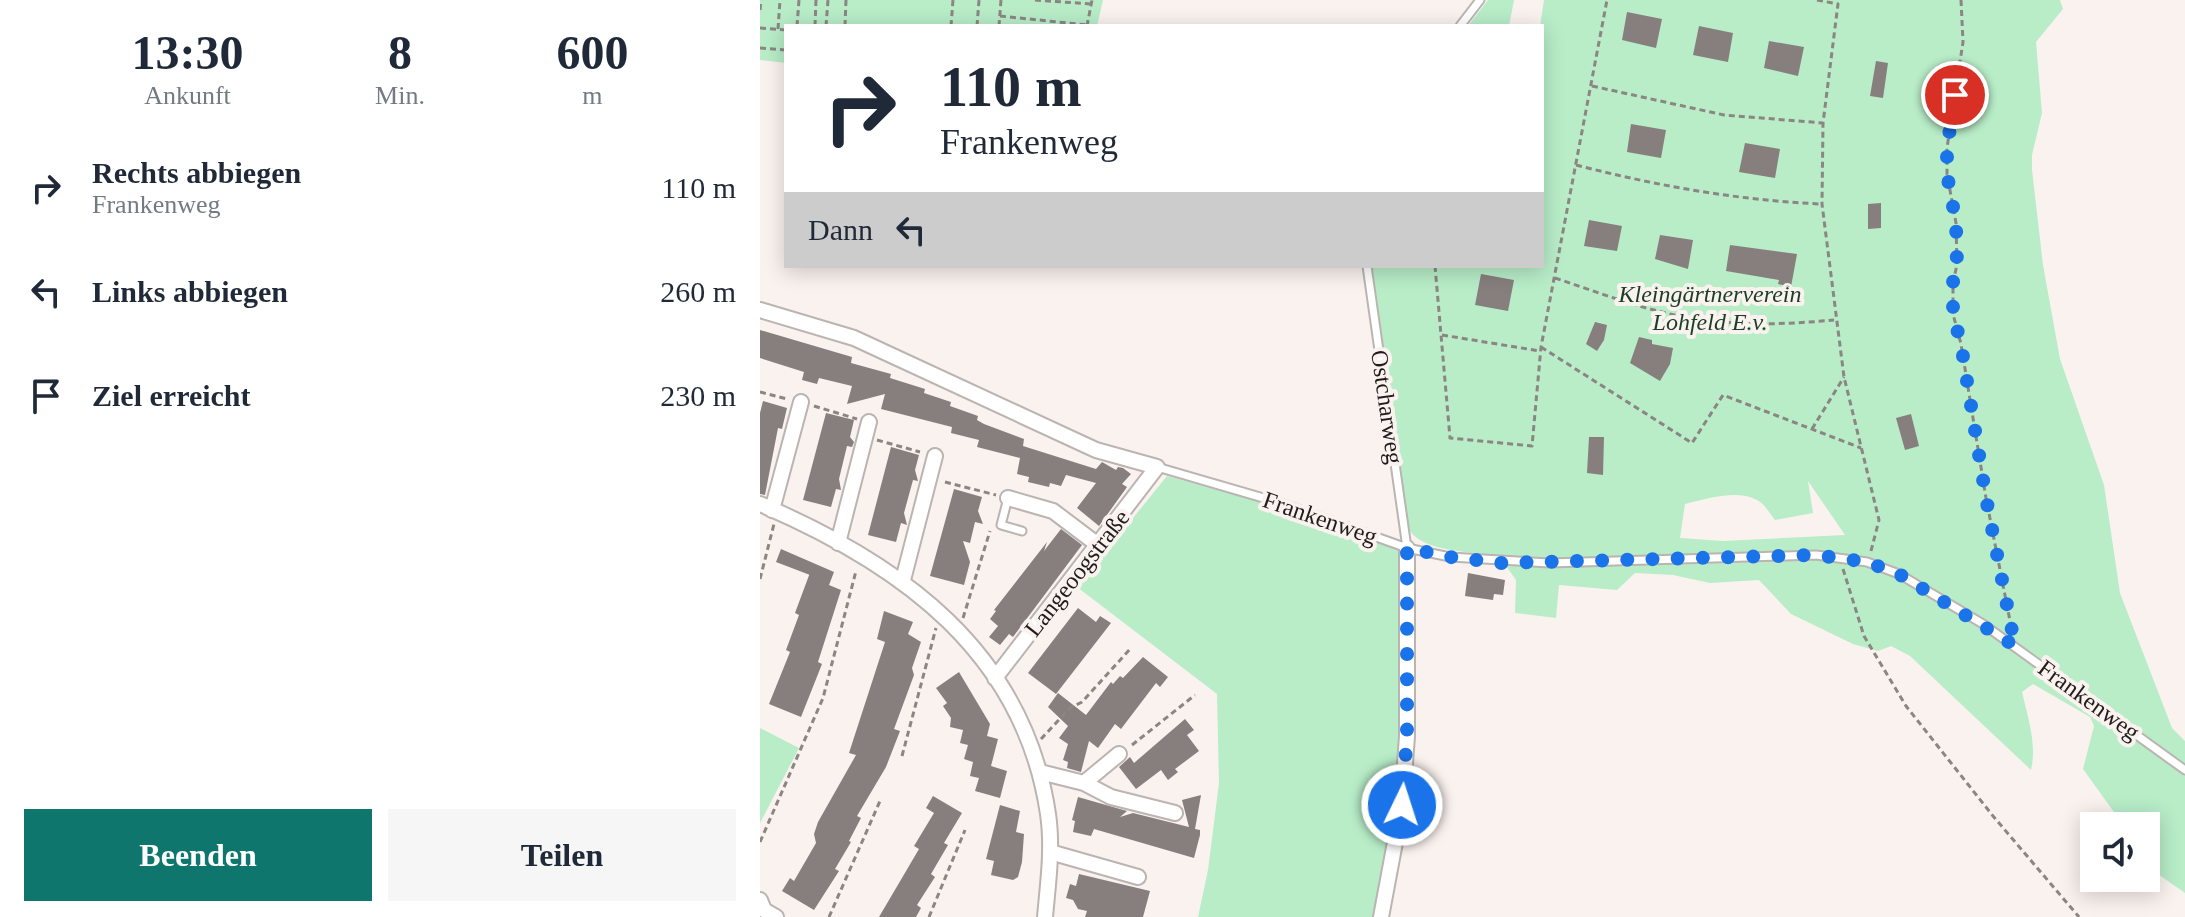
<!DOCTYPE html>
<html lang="de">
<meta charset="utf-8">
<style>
:root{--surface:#fff;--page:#f6f6f7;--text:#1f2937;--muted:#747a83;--accent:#0f766e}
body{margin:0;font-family:"Times New Roman",serif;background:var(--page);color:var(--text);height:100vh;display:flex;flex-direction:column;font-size:30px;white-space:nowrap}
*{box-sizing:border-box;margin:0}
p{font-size:26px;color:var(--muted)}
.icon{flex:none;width:44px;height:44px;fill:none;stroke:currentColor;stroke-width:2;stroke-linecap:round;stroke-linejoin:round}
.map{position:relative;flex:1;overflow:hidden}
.drawer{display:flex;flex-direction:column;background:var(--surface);width:760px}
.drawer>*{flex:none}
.banner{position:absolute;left:24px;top:24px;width:760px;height:244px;border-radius:0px;box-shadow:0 4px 20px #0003;background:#fff;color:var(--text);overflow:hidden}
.buttons{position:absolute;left:1320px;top:812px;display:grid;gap:16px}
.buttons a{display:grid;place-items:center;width:80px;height:80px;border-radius:0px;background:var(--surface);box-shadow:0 4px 20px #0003;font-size:40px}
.pin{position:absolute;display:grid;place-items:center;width:68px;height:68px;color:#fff;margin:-34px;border:4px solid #fff;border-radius:50%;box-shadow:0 2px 8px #0007}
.me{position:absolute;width:88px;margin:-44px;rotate:4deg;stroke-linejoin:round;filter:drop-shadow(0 0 6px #0008)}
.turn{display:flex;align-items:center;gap:28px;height:168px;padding:0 24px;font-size:36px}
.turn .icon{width:104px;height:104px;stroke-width:2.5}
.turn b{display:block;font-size:56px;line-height:68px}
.then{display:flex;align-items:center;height:76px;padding:0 24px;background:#0003;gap:16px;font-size:30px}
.eta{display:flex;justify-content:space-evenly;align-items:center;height:136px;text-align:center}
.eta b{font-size:48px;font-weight:700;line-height:56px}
.button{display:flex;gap:16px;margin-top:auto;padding:16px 24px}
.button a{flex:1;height:92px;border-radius:0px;background:var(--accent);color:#fff;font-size:32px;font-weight:700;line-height:92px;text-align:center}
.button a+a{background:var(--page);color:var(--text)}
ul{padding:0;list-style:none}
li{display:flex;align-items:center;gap:24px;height:104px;padding:0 24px}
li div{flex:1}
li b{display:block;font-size:30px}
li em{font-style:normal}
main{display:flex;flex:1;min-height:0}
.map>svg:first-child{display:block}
.green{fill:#b8edc8;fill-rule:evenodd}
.building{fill:#877f7e}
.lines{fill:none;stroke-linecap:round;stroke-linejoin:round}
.service-casing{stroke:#bbb4b1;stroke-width:11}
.minor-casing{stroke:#bbb4b1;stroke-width:18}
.path{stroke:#8b8583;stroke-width:3;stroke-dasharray:6 4;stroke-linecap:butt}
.service{stroke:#fff;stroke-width:7}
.minor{stroke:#fff;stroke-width:14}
.route{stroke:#1a73e8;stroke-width:14;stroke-dasharray:0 25.2}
.labels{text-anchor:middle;stroke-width:8;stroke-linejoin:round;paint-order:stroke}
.park-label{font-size:24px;font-style:italic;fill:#193d27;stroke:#faf2ef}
.street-label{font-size:24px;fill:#1f1c1b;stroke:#faf2ef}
</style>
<main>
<section class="drawer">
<div class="eta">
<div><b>13:30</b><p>Ankunft</p></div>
<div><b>8</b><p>Min.</p></div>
<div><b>600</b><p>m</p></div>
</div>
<ul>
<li><svg class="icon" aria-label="right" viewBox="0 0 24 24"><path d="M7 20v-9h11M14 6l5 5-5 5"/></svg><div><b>Rechts abbiegen</b><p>Frankenweg</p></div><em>110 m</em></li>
<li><svg class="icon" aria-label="left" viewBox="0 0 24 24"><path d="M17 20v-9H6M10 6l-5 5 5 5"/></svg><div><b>Links abbiegen</b></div><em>260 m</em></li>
<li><svg class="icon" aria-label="arrive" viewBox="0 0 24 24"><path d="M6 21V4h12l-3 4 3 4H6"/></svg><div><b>Ziel erreicht</b></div><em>230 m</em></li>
</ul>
<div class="button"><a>Beenden</a><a>Teilen</a></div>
</section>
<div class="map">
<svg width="1425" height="917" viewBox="0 0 1425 917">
<rect width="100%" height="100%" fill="#faf2ef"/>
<path class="green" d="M0,0h343l-6,26h-311v37l-26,-3z
M728,0h26l-5,26h-41z
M784,0h516l3,9 -27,33 6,71 -10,42v15l11,95 17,94 44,126 16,108 52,135 13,13v152c-37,-27 -39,-20 -39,-67h-22l-41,-57 11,-43 -4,-9 -57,-33 -11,8c6,26 15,52 9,78l-121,-114 -19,-10 -13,5 -25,-7 -62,-30 -32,-34 -49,3 -37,-8 -38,-2 -18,17 -58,-5 -3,33 -41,-5 1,-33 -17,-24c-27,-5 -74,-3 -90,-26l-37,-264h170l-2,-240zM1048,481l37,54 -122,6 -43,-3 5,-34c20,-5 52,-15 72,-4 8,4 13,14 18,20l38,-7z
M407,476l116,32 125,46 3,119 -25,244h-188l10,-47 11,-87 -2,-89 -140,-107z
M0,728l39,20 -39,75z"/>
<path class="building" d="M867,12l35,7 -6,29 -34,-8z
M939,26l34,7 -5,29 -35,-7z
M1009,41l35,6 -6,29 -34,-8z
M1116,61l12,2 -5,35 -13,-2z
M871,124l35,6 -5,28 -34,-6z
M985,143l35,6 -5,29 -36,-6z
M1121,203v25l-13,1v-25z
M829,220l33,6 -5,25 -33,-5z
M900,235l33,5 -5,29 -33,-10z
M970,245l67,9 -6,33 -13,-3 1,-4 -53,-9z
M721,274l33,6 -6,31 -33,-6z
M835,322l12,3 -3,15 -7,11 -11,-7z
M0,330l92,27 -1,6 40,11 -1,4 35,11 -1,4 27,9 -1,4 28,10 -1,4 7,4 40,15 -1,7 73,23 6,-7 14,8 2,-3 5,1 8,6 -9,10 5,3 -28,39 -22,-18 19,-25 -30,-8 -5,11 -11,-3 -1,4 -21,-5 1,-5 -12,-3 3,-16 -43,-11 2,-7 -28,-7 1,-6 -71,-18 4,-15 -38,10 5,-18 -33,-8 -2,6 -15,-4 2,-8 -44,-14z
M879,337l13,3v4l21,4 -3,16 -10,17 -30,-18z
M3,401l24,7 -5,21 -4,-1 -13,67 -5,-1v-81z
M66,413l28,7 -4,17 4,5 -2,5 -5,-1 -8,33 2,11 -5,-1 -5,18 -28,-7z
M1151,414l8,32 -14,4 -9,-32z
M829,437h15l-1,38 -16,-2z
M131,447l28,8 -4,15 3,11 -5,-1 -9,33 3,12 -6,-2 -5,19 -28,-7z
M194,489l28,8 -4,14 5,13 -8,-2 -5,21 -7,-2 7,21 -6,23 -34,-9z
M301,529l21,16 -69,92 -4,-3 -9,11 -11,-8 9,-11 -8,-7 6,-8 -2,-1 53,-68 -3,9z
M21,549l53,23 -5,13 12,5 -23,72 4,2 -21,53 -32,-13 21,-52 -4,-2 13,-35 -4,-2 16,-43 -1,5 -34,-13z
M708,573l37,7 -2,15 -9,-1 -1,6 -28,-4z
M318,608l18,14 4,-6 11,7 -55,71 -28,-21z
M124,611l29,11 -5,12 13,8 -9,26 2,7 -20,54 6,2 -14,36 -29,49 4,2 -12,23 2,1 -16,27 4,2 -25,39 -32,-19 8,-13 4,3 22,-38 -2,-9 4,-12 38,-67 -7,-2 36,-111 -8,-3z
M383,657l25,20 -8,10 -4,-4 -35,46 -6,-5 -17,24 -9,-7 -8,31 -14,-4 1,-6 -5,-2 5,-16 -9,-6 9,-12 -20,-19 10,-14 28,22 25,-33 2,2 7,-8 3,2z
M199,672l31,52 -3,12 11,3 -7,27 16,5 -7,27 -25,-7 4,-13 -9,-2 3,-14 -9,-3 4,-14 -8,-2 3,-13 -13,-3 1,-9 -8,-12 4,-3 -11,-15z
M425,719l9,11 -7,5 12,16 -24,18 3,3 -10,8 -7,-10 -25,19 -17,-22 11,-10 4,6z
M441,795l-6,34 5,1v5l-6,23 -100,-29 -3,7 -18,-4 2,-11 -3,-1 6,-23 49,14 -7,6 13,-4 56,14 -7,-27z
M173,796l29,17 -18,30 4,2 -17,29 4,3 -18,28 4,3 -5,9h-37l40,-68 -5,-3 20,-33 -8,-5z
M240,805l20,6 -4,21 8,2 -2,28 -4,15 -5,3 -22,-5 3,-14 -8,-2z
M319,874l71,17 -7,26h-58l2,-6 -9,-2 -5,-9 -7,-2 4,-14 6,2z"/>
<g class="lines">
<defs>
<path id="service" d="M700,26l20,-26
M607,266l40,282
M397,467l127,37 123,44 43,9 99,6 267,-8 51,7 32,12 84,50 202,146
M248,498l-7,27 21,6"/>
<path id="minor" d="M0,310l94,28 242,112 61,17 -162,211
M248,498l45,13 45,34
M0,504c141,60 264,148 288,310 5,34 0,69 -3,103
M12,510l29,-108
M78,543l31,-121
M143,580l32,-124
M280,772l44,11 27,14 64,16
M324,783l35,-29
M290,852l88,25
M0,900l4,10 12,7
M621,917l21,-112 5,-69v-188"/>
</defs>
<use href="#service" class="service-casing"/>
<use href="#minor" class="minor-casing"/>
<path class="path" d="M275,0l56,4
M1057,0l21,4 -15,119 -1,81 22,173 35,143 -8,31
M1201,0l2,42 -16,106v26l9,49 1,42 -4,17v32l8,30 25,154 26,133
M0,10l1,-10
M240,16l87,9
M37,26l2,-26
M55,26l1,-26
M66,26l2,-26
M85,26l1,-26
M191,26l2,-26
M217,26l2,-26
M239,26l2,-26
M327,26l5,-26
M0,28l26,2
M18,29l2,-29
M0,48l26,2
M832,86l132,29 99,8
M816,165c82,21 160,35 245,39
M675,266l15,172 82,8 9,-99 66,-347
M795,278c48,16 99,36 149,42 44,6 87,4 130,0
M682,335l98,16
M781,347l151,96 31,-48 138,53
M0,392l27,7
M54,406l43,13
M1052,429l32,-52
M117,440l43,12
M185,482l51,13
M1083,569l21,67 42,70 87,110 86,101
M0,579l14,-55
M203,618l27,-87
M281,739l29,-31 12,-6 49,-54
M372,745l63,-50
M142,756l34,-128
M0,842l63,-144 33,-127
M69,917l51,-116
M169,917l36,-87"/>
<use href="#service" class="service"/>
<use href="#minor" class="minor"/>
</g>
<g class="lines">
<path class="route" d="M642,805l5,-69v-188l43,9 51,6 315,-8 51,7 32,12 116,72 -29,-148 -25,-154 -8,-30v-32l4,-17 -1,-42 -9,-49v-26l8,-53"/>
</g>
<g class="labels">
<g class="park-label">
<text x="950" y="302">Kleingärtnerverein<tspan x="950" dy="28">Lohfeld E.v.</tspan></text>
</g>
<g class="street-label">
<text transform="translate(627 407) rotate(82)" y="8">Ostcharweg</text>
<text transform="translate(560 518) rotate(19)" y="8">Frankenweg</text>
<text transform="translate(317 573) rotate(-52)" y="8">Langeoogstraße</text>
<text transform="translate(1329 700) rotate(36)" y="8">Frankenweg</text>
</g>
</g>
</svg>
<div class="buttons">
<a><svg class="icon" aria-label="sound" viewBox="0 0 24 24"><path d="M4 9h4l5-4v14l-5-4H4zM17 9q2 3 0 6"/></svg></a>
</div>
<div class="pin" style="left:1195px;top:95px;background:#d93025"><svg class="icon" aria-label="arrive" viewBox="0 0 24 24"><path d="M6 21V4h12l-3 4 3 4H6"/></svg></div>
<svg class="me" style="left:642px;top:805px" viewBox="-20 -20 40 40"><circle r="17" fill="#1a73e8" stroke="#fff" stroke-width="3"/><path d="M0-11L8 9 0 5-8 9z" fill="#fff"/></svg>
<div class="banner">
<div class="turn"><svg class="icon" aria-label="right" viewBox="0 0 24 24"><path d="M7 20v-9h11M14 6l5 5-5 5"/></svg><div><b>110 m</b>Frankenweg</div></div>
<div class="then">Dann<svg class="icon" aria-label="left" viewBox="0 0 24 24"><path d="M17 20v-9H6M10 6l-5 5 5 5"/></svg></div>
</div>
</div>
</main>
